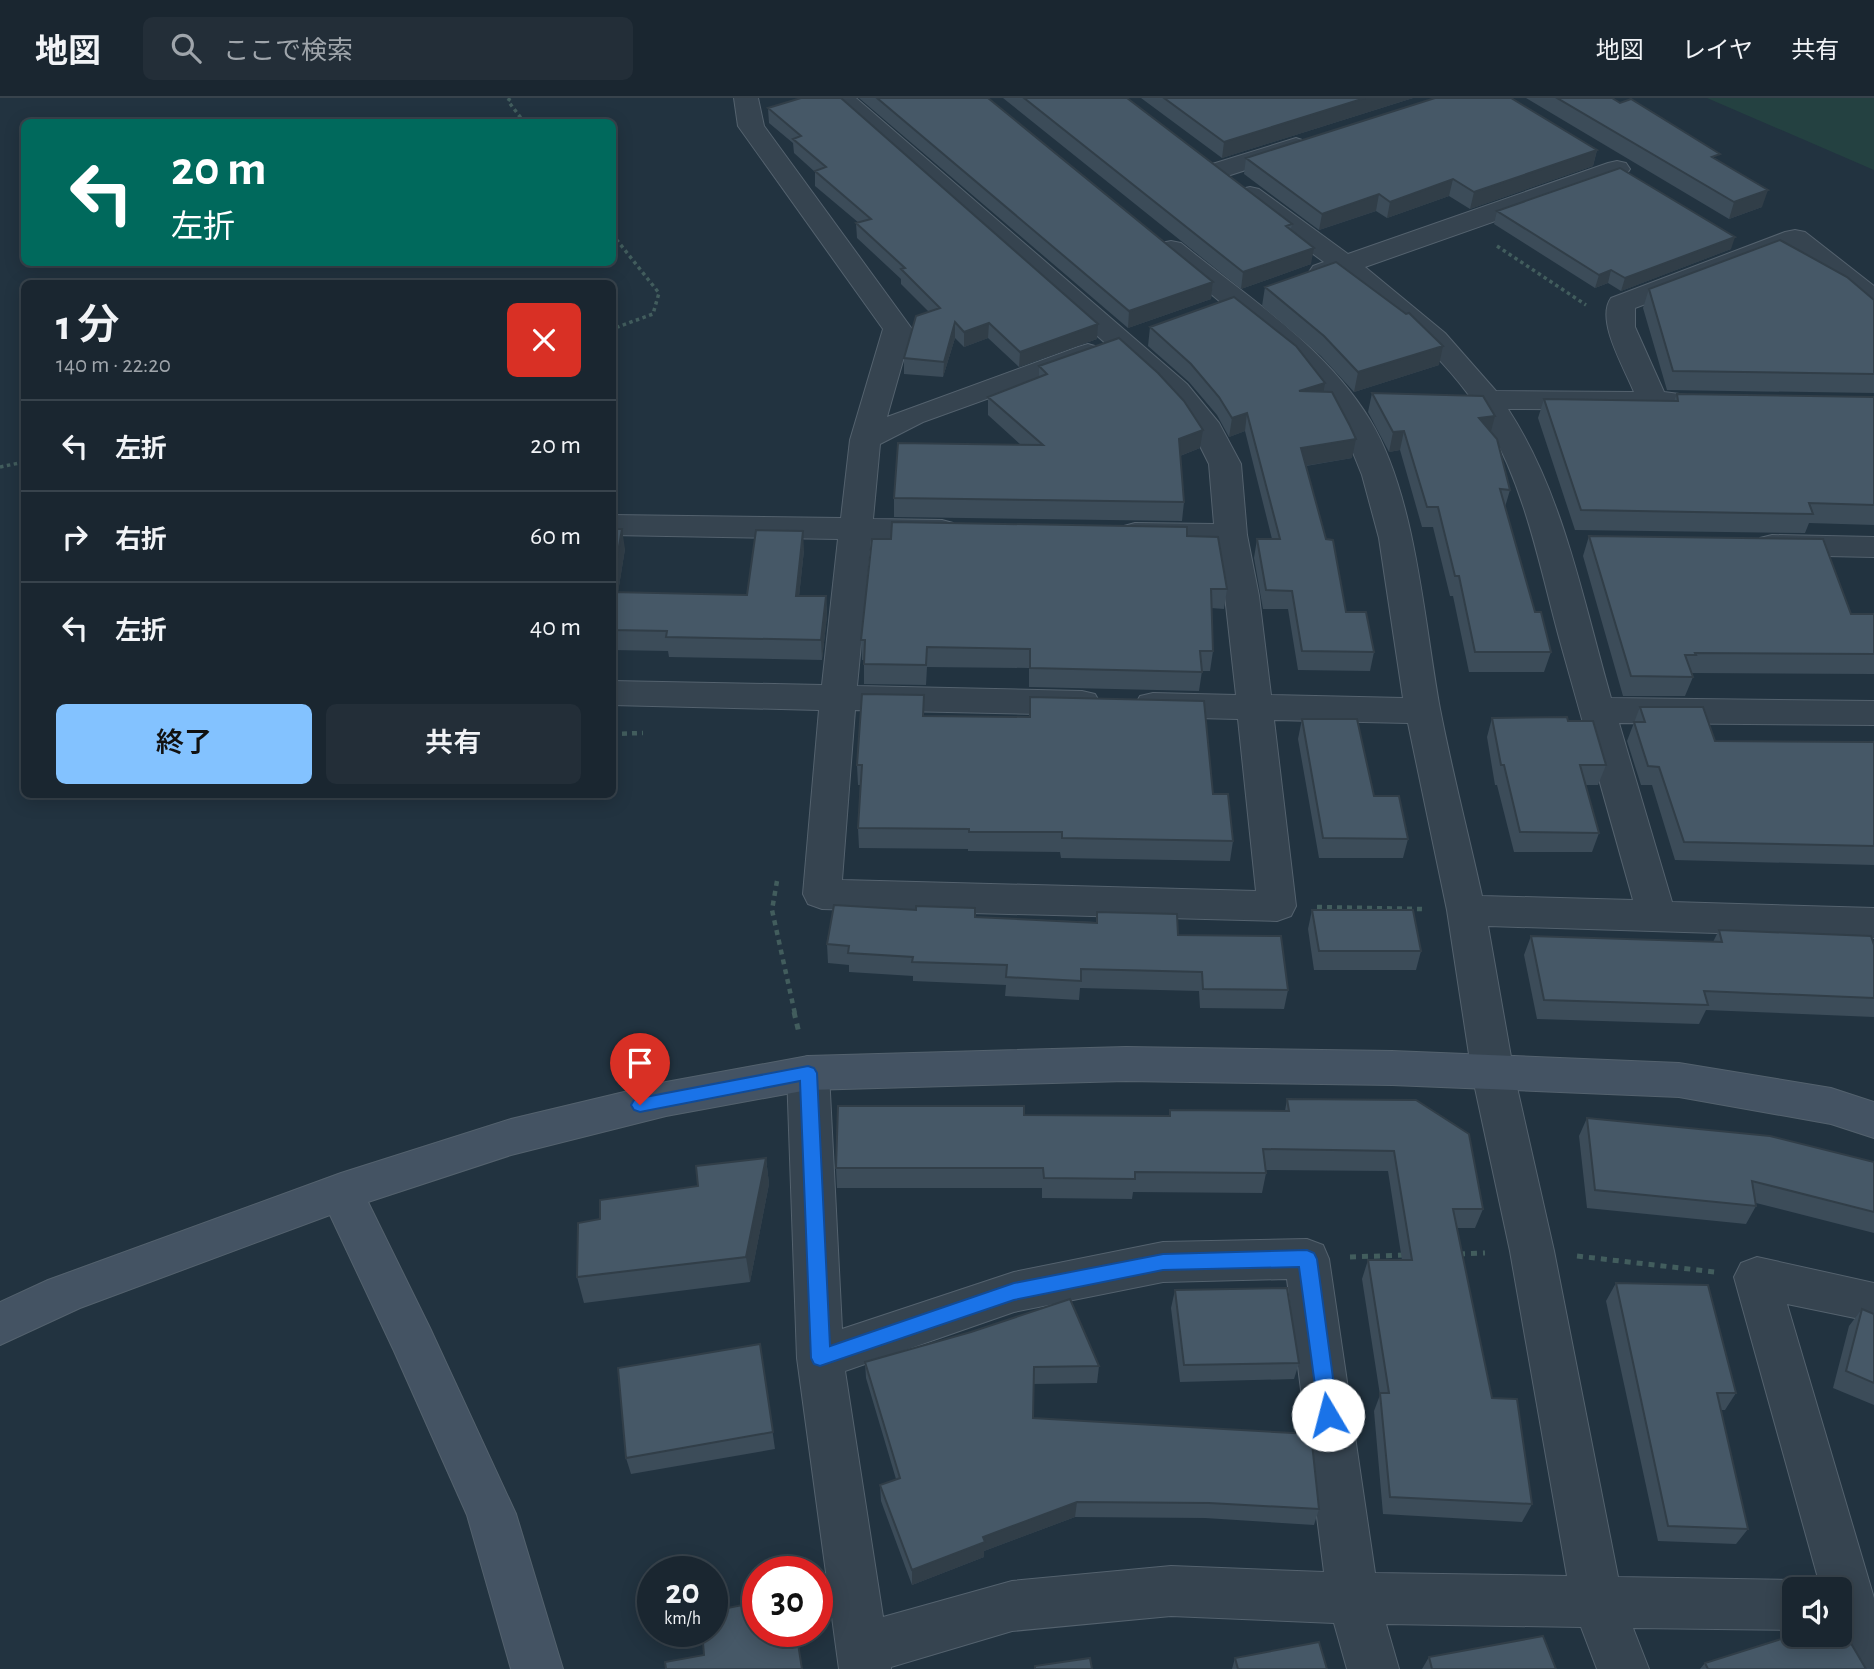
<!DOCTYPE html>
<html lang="ja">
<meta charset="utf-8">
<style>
:root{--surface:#1a2630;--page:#232e38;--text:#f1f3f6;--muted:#9fa5ab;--line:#38434c;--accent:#83c2ff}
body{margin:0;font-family:"Alegreya Sans","Noto Sans JP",sans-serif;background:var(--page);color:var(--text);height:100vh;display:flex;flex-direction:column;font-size:26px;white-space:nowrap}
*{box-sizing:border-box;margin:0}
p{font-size:23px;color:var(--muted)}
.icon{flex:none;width:38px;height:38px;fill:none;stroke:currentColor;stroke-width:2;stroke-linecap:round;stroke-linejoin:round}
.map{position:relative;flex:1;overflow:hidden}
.panel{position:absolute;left:21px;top:182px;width:595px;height:518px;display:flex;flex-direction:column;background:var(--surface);border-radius:10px;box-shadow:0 4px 18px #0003,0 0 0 2px var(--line)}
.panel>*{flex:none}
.banner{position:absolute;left:21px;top:21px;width:595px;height:147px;border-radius:10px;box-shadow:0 4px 18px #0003,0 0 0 2px var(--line);background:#00695c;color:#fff;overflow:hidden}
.tools{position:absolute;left:1782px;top:1479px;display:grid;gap:14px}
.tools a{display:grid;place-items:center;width:70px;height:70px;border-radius:10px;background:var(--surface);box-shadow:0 4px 18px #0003,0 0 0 2px var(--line);font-size:35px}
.speed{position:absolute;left:637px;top:1458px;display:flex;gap:14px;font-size:35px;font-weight:700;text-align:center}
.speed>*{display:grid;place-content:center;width:91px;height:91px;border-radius:50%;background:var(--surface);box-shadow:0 4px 18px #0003,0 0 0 2px var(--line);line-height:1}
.speed small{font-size:18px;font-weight:400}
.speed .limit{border:10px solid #d22;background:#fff;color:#111}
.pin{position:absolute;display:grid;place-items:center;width:60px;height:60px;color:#fff;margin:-72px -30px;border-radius:50% 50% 50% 0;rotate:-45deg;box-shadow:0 0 7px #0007}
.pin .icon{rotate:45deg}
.me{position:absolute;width:77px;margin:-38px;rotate:352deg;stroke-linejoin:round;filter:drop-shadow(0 0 5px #0008)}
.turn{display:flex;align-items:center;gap:24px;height:147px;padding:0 35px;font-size:32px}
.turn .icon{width:91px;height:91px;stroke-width:2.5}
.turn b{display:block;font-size:49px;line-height:60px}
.round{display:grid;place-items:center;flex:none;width:74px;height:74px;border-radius:10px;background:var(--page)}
.headline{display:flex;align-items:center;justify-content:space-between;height:119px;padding:0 35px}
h1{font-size:42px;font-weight:600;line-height:52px}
.cta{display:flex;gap:14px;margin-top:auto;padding:14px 35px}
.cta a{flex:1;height:80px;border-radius:10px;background:var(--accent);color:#111;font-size:28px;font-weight:600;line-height:80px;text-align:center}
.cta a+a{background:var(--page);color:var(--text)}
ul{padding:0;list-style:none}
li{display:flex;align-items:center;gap:21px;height:91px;padding:0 35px;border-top:2px solid var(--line)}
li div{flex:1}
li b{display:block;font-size:26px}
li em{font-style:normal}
header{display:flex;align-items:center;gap:42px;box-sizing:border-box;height:98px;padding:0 35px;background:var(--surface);border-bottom:2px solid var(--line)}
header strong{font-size:33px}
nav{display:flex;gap:38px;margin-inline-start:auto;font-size:24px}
.search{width:490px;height:63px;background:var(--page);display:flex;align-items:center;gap:18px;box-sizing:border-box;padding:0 24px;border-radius:10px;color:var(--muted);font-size:26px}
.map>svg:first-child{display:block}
.green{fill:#244141}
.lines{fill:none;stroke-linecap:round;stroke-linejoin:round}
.street-casing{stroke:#54626e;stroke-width:2}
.secondary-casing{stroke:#54626e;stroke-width:2}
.path-far2{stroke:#425d5d;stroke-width:3.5;stroke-dasharray:3.5 3.5;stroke-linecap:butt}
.path-far1{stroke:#425d5d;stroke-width:4.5;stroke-dasharray:5 5;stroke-linecap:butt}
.path{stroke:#425d5d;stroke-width:5;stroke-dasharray:6 6;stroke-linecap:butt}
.street{fill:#364450;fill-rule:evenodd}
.secondary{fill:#445363;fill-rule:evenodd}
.wall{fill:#3c4c59}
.shaded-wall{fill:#313e48}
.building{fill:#465867;stroke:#313e48;stroke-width:2}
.route{fill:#1a73e8;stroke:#114b97;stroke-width:2}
</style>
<header>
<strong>地図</strong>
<div class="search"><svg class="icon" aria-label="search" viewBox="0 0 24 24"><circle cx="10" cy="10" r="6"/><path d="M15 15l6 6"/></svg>ここで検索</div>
<nav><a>地図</a><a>レイヤ</a><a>共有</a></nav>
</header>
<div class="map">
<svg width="1874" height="1571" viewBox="0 0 1874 1571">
<rect width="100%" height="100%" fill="#223340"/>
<path class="green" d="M1707,0h167v72z"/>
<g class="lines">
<defs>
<path id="street" d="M734,0h24l6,28 148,203 -25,88 191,-70 10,-3 10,3 5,6 -5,6 -175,63 -43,22 -7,75 69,1 11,3 5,7 -5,7 -11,3 -71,-1 -14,147 225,5 13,3 5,9 -5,9 -13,3 -227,-5 -13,170 414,11 -18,-172 -85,-2 -13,-3 -5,-9 5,-9 13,-3 83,2 -11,-99 -9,-51 -81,-2 -11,-3 -5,-7 5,-7 11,-3 79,1 -5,-60 -19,-38 -25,-30 -336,-298h27l331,286 32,39 22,41 6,71 12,61 12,99 132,3 -24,-160 -17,-63 -21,-52 -39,-53 -145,-121 4,-6 10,-2 10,2c66,54 144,103 189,177 46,76 54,202 70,289 12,62 28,124 42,187l151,4c-24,-86 -49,-173 -73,-259 -20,-73 -34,-150 -72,-216 -34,-61 -92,-108 -147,-150l-18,5 -10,-2 -4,-6 4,-6 11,-4 -83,-61 -4,-6 4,-6 9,-2 9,2 89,65 260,-91 9,-2 9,2 4,6 -4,6 -261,92 80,66 51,58 138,1c-9,-23 -39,-72 -23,-94l174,-66 10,-2 10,2 69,54v23l-10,-3 -72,-57 -157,59v19l29,65 23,3 4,6 -4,6 -11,3 -168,-1c56,86 75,192 103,289l263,3v24l-255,-2 53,179 202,6v30l-386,-12 26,148 40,177 64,326 176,3 19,9h-19v41l-161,-2 16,41h-52l-16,-42 -195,-3 13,45h-52l-13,-46 -163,-7 -159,15 -121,36v2h-52l-42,-311 -10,-285 6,-12 15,-5 15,5 6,12 13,256 172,-57 149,-30 144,-3 16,6 6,14 46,314 192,3 -57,-325 -38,-177 -25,-164 -39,-187 -134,-3 22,186 -5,10 -14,5 -455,-12 -14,-5 -5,-10 16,-184 -207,-5v-24l210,4 16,-146 -226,-4v-20l229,3 9,-78 33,-111 -145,-203zM1287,1181l37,293 -153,-6 -159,15 -129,36 -38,-246 169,-59 149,-30z
M1296,40l9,3 4,5 -4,5 -87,28 -9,-2 -4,-6 4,-6z
M1772,437l102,2v20l-102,-2 -12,-3 -4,-7 4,-7z
M1757,1159l117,26v43l-19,-8 -68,-14 87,294v71h-19l-17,-35 1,-45h-18l-87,-312 7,-14z"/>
<path id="secondary" d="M1126,949l266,4 287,12 152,25 43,14v36l-43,-14 -152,-27 -287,-12 -266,-4 -318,9 -142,26 -155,39 -143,47 62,126 86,186 47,155h-52l-44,-154 -73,-164 -64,-136 -250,93 -80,37v-43l48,-22 293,-107 170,-54 155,-37 142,-26z"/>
</defs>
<use href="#street" class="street-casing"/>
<use href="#secondary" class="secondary-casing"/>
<path class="path-far2" d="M510,0l-2,3 16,21
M612,136l47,59 -6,21 -41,15
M1497,148l89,59
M0,369l24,-5"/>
<path class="path-far1" d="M612,636l31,-1
M777,783l-5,29 23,104
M1317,809l106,2"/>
<path class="path" d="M794,914l5,21
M1459,1156l26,-1
M1577,1158l138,16
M1350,1159l55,-2"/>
<use href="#street" class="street"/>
<use href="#secondary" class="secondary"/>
</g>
<path class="wall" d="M859,0h129l225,184 -2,17 -83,29z
M1003,0h124l165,126 -1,5 20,35 -70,25z
M1141,0h272l-191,60z
M1526,0h86l106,62 44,47 -33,12z
M768,10l329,231 -78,28 -31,-29 -24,9 -9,-9 -12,39 -39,-3v-16l25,-46 -28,-28v-5l-44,-41 -1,-15h3l-44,-37v-14l-21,-19 -1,-10 -24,-20z
M1597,52l-4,16 -123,43 -21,-13 -62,22 -11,-7 -57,19 -75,-56 2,-16z
M1497,113l234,38 -110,42 -13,-8 -13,5 -101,-64z
M1265,189l174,78 -85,27 -33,-36 -59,-50z
M1649,191l225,11v93l-207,-3 -24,-82z
M1150,229l174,65 28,66 -46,8 40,146 28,40 -4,19 -72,-1 -10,-61h-25l-9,-51 3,-19h15l-27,-108 -16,6 -12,-22 -28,-33 -41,-36z
M1039,268l161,82 -20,8 4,46 -2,19 -288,-4v-19l127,-53 -33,-30v-18l51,-20z
M1372,295l119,38 19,59 -5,17 30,105 16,40 -7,20h-75l-16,-76h-3l-17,-69h-11l-22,-77 -11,2 -21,-40z
M1677,296l197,3v128l-65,-2 -4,10 -230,-3 -37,-112 6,-19 130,2z
M612,431l13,20 -7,43 129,3 57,-45 -5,46h27l1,20 -5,44 -153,-3 -1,-6 -56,-1z
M1187,438l40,53 -3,20 -13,-1 2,43 -3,20h-8l-3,20 -170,-4v-19l-102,-1 -1,18 -62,-1v-24h-2l-1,-20 30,-101z
M1589,438l262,78h23v60l-183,-1 2,4 -8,19h-62l-40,-140z
M1030,599l183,97 20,47 -3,20 -169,-3 -1,-6 -92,-1v-2l-109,-1 -1,-20 2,-43h-2l-1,-20 68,-49 104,1z
M1640,609l75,34 159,1v123l-199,-5 -23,-75h-11l-14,-44z
M1492,620l76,3 38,44 -8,20h-12l13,48 -7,19h-78l-17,-67h-2l-8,-48z
M1302,621l72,77 34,43 -5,19h-84l-21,-119z
M1312,812l109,41 -5,19h-102l-6,-41z
M1097,814l81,23 110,55 -4,19 -84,-1 -1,-17 -119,-3 -1,12 -74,-4 1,-11 -93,-4v-5l-64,-4v-7l-21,-2 -1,-19 148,-27 121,5z
M1719,832l155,15v72l-168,-7 -7,14 -162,-5 -13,-64 7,-19 182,6z
M1287,1001l129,1 67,109 -8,19h-18l35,170 40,106 -10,18 -139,-8 -9,-103 6,-16 -18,-116 6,-19h34l-14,-89 -122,-1v3l-4,20 -129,-1 -1,7 -90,-1v-10h-205l-1,-20 188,-53 145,1 1,-6 115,1z
M1587,1020l287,44v71l-118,-30v3l-10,18 -159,-16 -8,-72z
M766,1060l3,26 -19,98 -166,21 -7,-26 23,-58 98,-33z
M1616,1185l120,110 -11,17h-5l28,119 -12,15 -78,-3 -52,-240z
M1175,1192l124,73 -5,16 -114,3 -9,-74z
M1862,1211l12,5v91l-41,-17 16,-62z
M760,1246l15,105 -144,25 -5,-16z
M865,1264l234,4 -2,17 -64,1v34l286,91 -5,16 -109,-7 -130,-1 -91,34v6l-72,28 -31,-84 -1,-16 16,-6 -30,-101z
M1429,1559l127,12h-134z
M1235,1560l92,11h-95z
M1705,1565l161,6h-166z"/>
<path class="shaded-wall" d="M1365,0h48l-191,60 2,-16z
M1597,52l-4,16 -123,43 4,-17z
M1453,81l-4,17 -62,22 3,-16z
M1768,92l-6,17 -33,12 5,-17z
M1379,96l-3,17 -57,19 3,-16z
M1735,139l-4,12 -110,42 4,-13z
M1314,150l-3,16 -70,25 2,-17z
M1611,172l-3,13 -13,5 4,-13z
M1213,184l-2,17 -83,29 1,-17z
M955,224v16l-12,39 1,-15z
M989,225l-1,15 -24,9v-15z
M1098,226l-1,15 -78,28 1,-15z
M1443,248l-4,19 -85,27 4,-20z
M1325,285l-3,18 -23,-10z
M1247,315l-2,18 -16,6 3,-19z
M1495,318l-5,19 -11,-17z
M1203,332l-3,18 -23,9 2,-18z
M1404,333l-4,19 -11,2 4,-20z
M1356,341l-4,19 -54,9 3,-19z
M622,431l3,20 -10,63 -3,-15v-10z
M803,433l1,19 -7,66 -1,-20z
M826,498l1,20 -5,44 -1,-20z
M766,1060l3,26 -19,98 -4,-25z
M1077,1404l-2,15 -91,34v6l-72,28v-15l71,-33z"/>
<path class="building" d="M801,0h40l257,226 -78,28 -31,-29 -25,9 -9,-10 -11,40 -40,-4 12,-42 24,-8 -39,-39 4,-1 -49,-45 15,-4 -56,-48 11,-4 -33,-28 8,-3 -33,-28z
M877,0h111l225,184 -84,29z
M1024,0h103l165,126 -6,2 28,22 -71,24z
M1164,0h201l-141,44z
M1435,0h76l86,52 -123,42 -21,-13 -63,23 -11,-8 -57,20 -76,-56z
M1557,0h55l8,5 11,-4 89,55 -8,3 56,33 -34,12z
M1620,70l115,69 -110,41 -14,-8 -12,5 -102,-64z
M1780,142l67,37 27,23v74l-201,-3 -24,-82z
M1336,164l70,52 3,-1 34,33 -85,26 -34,-36 -59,-49z
M1234,199l62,49 29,37 -26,8 33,1 18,34 6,13 -55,9 25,91 7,1 13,72h20l8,40 -72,-1 -10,-60 -26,-1 -9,-51h23l-33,-126 -15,5 -13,-21 -28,-33 -41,-37z
M1119,240l39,35 26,28 19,29 -24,9 5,63 -290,-4 4,-55 145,2 -55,-48 59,-23 -8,-8z
M1372,295l111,3 12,20 -16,2 18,21 13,51 -10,-1 35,123h6l10,40h-76l-16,-76h-4l-17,-69h-11l-23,-76 -11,1z
M1677,296l197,3v108l-65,-2 4,11 -232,-4 -37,-111 134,2z
M892,424l295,5v9l31,1 9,52h-16l2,62h-13l2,21 -172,-4v-19l-103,-2 -1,18 -62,-1 1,-24h-4l11,-101h19z
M612,431h10l-10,58z
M756,432l47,1 -7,65h30l-5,44 -155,-3 1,-6 -55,-1v-38l135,3z
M1589,438l234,3 28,75h23v40l-179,-1 1,2h-11l8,22 -62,-1z
M862,596l62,1 -1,21 107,1v-20l174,4 9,93h15l5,47 -171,-3v-6h-93v-3l-111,-1 4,-63h-5z
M1640,609h63l12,34 159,1v104l-190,-4 -25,-75 -11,-1 -14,-44h11z
M1567,619l1,4h25l13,44h-26l19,68 -79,-1 -16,-67h-3l-9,-47z
M1302,621h55l17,77h25l9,43 -85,-1z
M834,807l82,5v-4l59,2v9l122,6v-11l80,2 1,21 103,1 7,54 -85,-1 -1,-17 -121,-3v12l-75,-4 1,-12 -95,-3 1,-5 -65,-4 1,-7 -22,-2z
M1312,812h101l8,41h-102z
M1719,832l152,6 3,9v53l-170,-7 4,14 -164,-5 -13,-64 191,6z
M1287,1001l129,1 53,34 14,75h-30l39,189 25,1 15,105 -142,-7 -10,-104h9l-21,-133h44l-18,-109 -131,-2 3,24 -131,-1v7l-91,-1 -1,-10h-207l2,-62h186v9l146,1v-6l119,1z
M1587,1020l183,18 104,26v50l-122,-31 4,25 -161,-16z
M766,1060l-20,99 -169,20 1,-54 22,-4v-19l98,-14 -2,-20z
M1616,1185l92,2 28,108h-19l31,136 -80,-3z
M1287,1190l12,75 -115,2 -9,-75z
M1070,1201l29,67 -65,1 -1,51 278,16 8,75 -110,-6 -132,-1 -94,35 2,5 -73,28 -32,-85 20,-7 -35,-116 106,-30z
M1862,1211l12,5v69l-28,-12z
M760,1246l13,88 -147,26 -8,-90z
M758,1504v29h38l6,38h-136l-1,-7 39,-7 -2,-24h10v-20z
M1839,1525l27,46h-158l-3,-6 92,-29h42z
M1543,1538l13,33h-124l-3,-12z
M1319,1544l8,27h-89l-3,-11z
M1090,1560l2,11h-57v-3z"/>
<path class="route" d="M808,968l6,2 3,5 13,273 184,-63 149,-29 144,-4 7,3 3,6 21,156 -3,7 -7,2 -7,-2 -2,-7 -20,-148 -136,3 -149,30 -194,66 -6,-2 -3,-6 -11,-277 -160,31 -6,-2 -3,-5 3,-5 6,-2z"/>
</svg>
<div class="tools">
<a><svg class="icon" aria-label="sound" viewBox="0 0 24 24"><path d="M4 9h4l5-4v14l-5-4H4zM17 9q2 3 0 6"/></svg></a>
</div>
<div class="speed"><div>20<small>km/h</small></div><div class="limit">30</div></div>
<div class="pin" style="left:640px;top:1007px;background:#d93025"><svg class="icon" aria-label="arrive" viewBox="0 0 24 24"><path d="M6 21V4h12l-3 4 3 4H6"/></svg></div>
<svg class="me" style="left:1328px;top:1317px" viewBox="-20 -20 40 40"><circle r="19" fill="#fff"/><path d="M0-13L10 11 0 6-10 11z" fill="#1a73e8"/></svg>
<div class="banner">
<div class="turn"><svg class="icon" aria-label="left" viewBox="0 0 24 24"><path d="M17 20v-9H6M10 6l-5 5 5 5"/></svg><div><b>20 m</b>左折</div></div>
</div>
<section class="panel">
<div class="headline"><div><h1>1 分</h1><p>140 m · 22:20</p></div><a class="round" style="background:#d93025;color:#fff"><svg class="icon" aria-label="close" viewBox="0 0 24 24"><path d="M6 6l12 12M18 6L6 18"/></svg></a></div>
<ul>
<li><svg class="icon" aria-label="left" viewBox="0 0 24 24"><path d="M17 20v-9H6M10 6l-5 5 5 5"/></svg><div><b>左折</b></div><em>20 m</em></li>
<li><svg class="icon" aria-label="right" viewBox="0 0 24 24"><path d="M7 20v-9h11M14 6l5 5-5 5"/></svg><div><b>右折</b></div><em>60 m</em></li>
<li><svg class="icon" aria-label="left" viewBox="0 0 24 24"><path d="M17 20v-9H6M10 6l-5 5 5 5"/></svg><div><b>左折</b></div><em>40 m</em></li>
</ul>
<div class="cta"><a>終了</a><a>共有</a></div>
</section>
</div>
